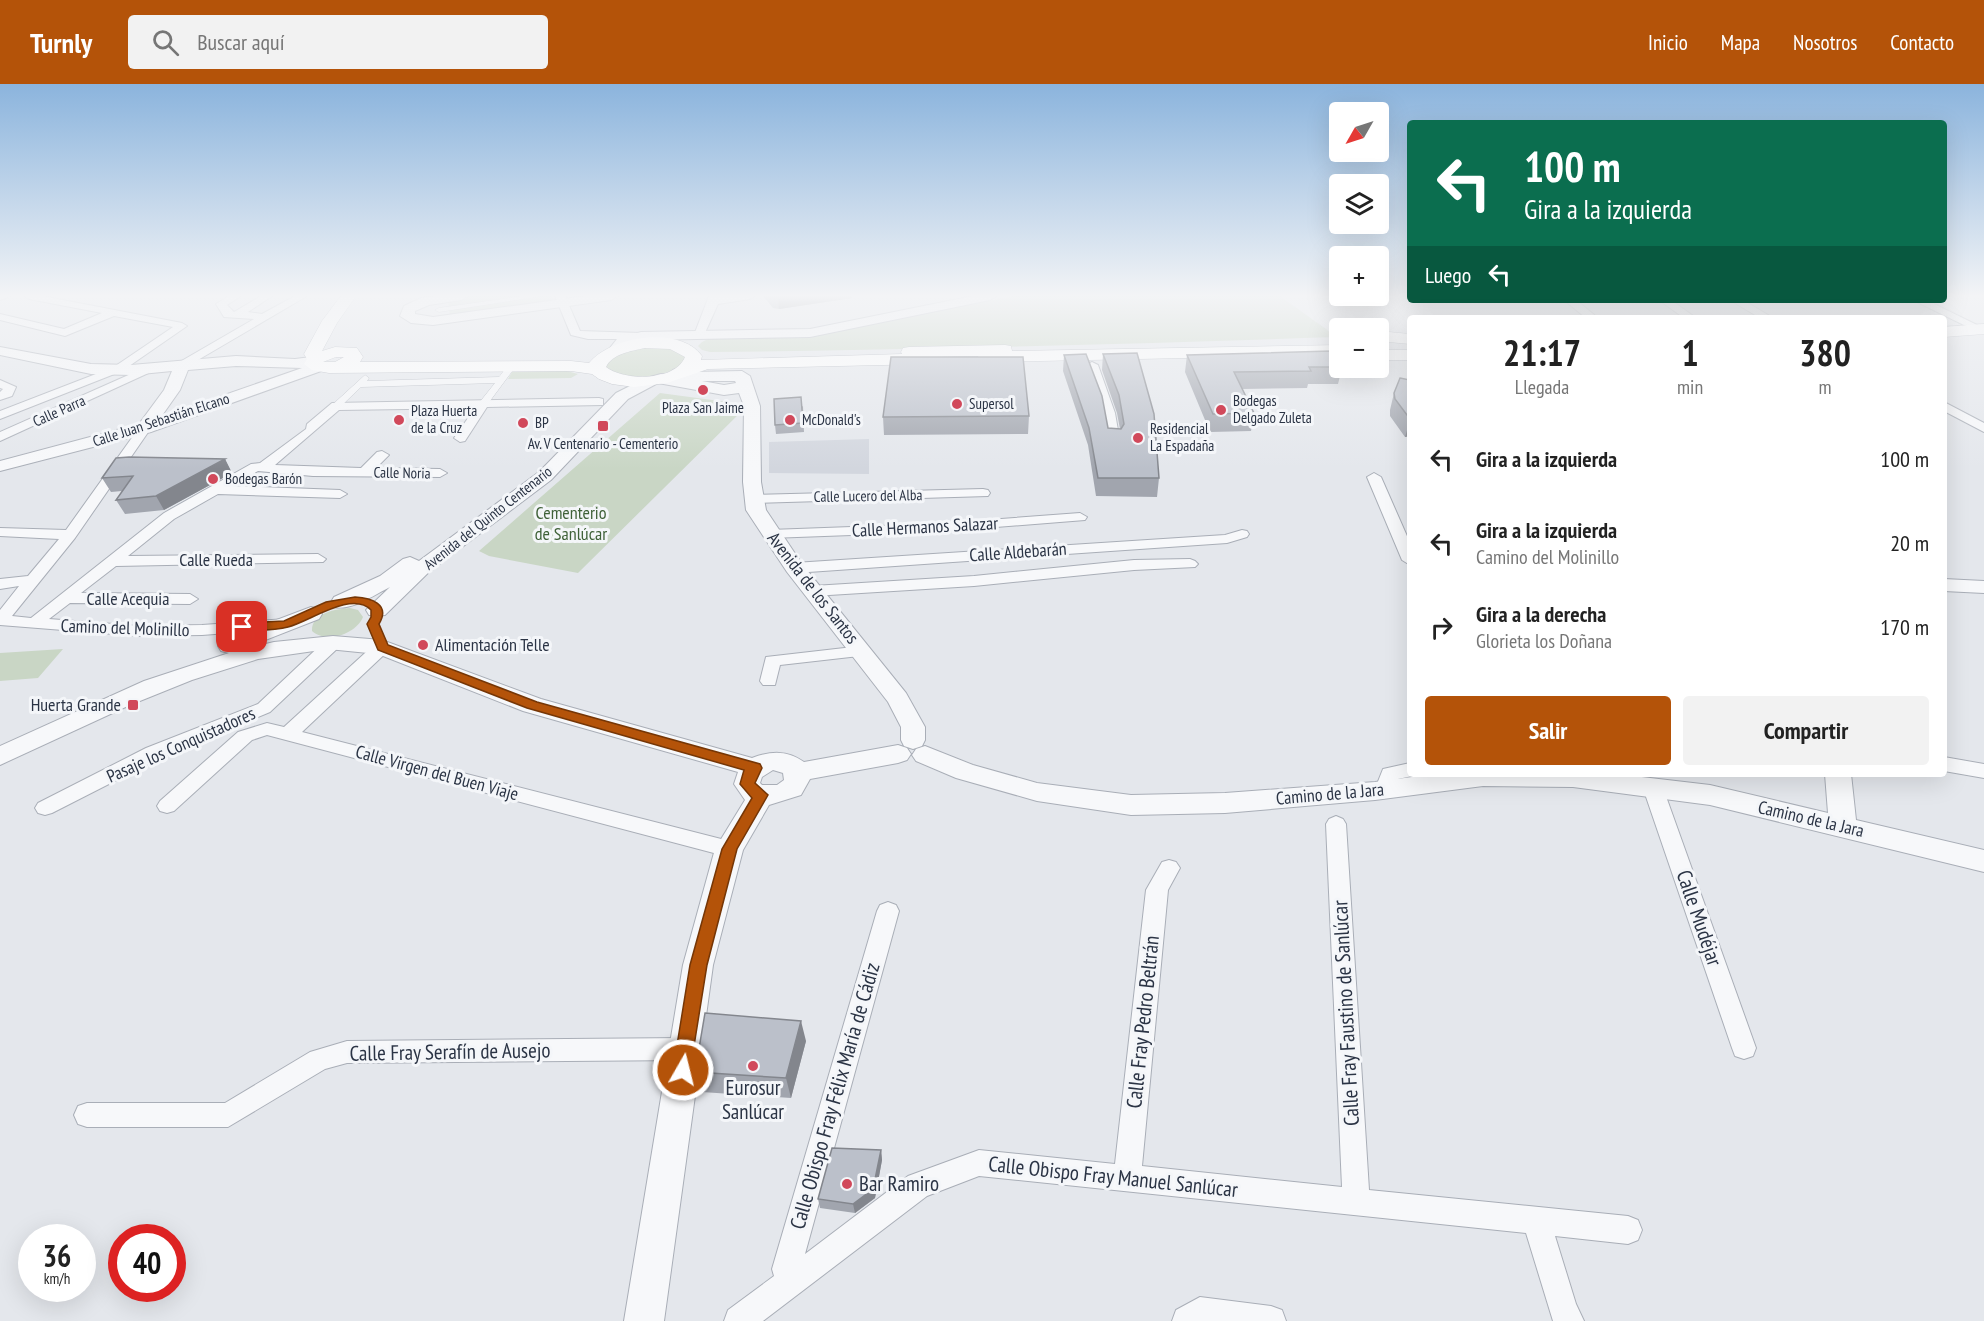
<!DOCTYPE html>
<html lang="es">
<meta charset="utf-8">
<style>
:root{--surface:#fff;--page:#f2f2f2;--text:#222;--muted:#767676;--accent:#b45309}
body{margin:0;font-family:"PT Sans Narrow",sans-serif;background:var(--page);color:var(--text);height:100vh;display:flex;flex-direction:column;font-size:22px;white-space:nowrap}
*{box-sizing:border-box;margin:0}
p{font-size:20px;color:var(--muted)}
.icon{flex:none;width:33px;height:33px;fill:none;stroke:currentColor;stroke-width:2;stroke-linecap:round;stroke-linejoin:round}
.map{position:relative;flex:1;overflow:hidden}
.details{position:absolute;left:1407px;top:231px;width:540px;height:462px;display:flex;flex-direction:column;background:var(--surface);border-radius:6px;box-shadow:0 6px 24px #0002}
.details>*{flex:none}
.guide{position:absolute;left:1407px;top:36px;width:540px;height:183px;border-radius:6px;box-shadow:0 6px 24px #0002;background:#0b6e4f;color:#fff;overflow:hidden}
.needle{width:39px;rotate:231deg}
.fabs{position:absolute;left:1329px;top:18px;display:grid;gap:12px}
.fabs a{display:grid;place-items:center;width:60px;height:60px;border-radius:6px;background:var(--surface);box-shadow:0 6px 24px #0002;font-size:30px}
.speed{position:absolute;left:18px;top:1140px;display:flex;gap:12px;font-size:30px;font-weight:700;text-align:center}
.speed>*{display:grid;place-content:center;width:78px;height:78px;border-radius:50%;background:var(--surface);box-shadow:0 6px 24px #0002;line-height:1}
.speed small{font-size:15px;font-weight:400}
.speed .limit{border:9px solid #d22;background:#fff;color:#111}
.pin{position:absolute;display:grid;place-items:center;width:51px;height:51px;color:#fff;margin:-26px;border-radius:12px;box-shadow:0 3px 9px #0006}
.me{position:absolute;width:66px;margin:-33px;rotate:8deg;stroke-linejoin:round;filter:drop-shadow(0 0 4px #0008)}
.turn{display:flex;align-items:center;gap:21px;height:126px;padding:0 18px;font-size:27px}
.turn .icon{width:78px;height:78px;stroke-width:2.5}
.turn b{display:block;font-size:42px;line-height:51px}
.then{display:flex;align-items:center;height:57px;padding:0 18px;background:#0003;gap:12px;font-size:22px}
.eta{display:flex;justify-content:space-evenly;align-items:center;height:102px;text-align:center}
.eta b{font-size:36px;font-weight:600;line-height:42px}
.action{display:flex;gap:12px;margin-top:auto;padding:12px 18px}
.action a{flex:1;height:69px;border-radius:6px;background:var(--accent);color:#fff;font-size:24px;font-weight:600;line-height:69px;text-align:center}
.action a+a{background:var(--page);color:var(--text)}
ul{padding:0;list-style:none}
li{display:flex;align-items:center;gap:18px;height:84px;padding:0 18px}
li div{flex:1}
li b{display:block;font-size:22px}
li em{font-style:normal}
header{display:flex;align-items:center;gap:36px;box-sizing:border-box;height:84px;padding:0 30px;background:var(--accent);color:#fff}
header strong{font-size:28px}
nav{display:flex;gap:33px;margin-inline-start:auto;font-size:21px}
.search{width:420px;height:54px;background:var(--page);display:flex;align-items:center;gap:15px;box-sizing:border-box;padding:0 21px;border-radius:6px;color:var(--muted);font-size:22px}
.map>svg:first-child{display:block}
.built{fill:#d2d6de}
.green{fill:#c9d6c5}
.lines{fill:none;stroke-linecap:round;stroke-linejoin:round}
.pedestrian-casing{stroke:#a9aeb7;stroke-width:1}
.minor-casing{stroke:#a9aeb7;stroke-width:2}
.tertiary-casing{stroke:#a9aeb7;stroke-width:2}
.secondary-casing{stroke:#a9aeb7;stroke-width:1}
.pedestrian{fill:#f7f8fa;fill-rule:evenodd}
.minor{fill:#f7f8fa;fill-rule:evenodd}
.tertiary{fill:#f7f8fa;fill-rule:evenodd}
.secondary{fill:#fff;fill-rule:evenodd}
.wall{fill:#a1a5ae}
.shaded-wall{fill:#83868d}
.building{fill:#bbc0ca;stroke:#83868d;stroke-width:1.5}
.route{fill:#b45309;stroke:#753606;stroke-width:1.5}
.poi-dot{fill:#d1495b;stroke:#f4f6f9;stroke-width:2}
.labels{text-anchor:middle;stroke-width:6;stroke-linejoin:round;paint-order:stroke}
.far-poi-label{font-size:15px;fill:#2b3445;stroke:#f4f6f9;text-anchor:start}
.far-street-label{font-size:15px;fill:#2b3445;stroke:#f4f6f9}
.park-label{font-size:18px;fill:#3f6138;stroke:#f4f6f9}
.street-label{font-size:18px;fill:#2b3445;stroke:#f4f6f9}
.poi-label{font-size:18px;fill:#2b3445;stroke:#f4f6f9;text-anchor:start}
.near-street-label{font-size:21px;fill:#2b3445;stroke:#f4f6f9}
.near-poi-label{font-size:21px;fill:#2b3445;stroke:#f4f6f9}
</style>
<header>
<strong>Turnly</strong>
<div class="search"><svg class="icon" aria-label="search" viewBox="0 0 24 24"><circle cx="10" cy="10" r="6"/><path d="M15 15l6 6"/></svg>Buscar aquí</div>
<nav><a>Inicio</a><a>Mapa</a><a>Nosotros</a><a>Contacto</a></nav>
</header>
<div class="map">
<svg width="1984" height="1237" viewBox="0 0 1984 1237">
<rect width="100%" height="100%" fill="#e4e7ec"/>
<path class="built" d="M869,355v35l-100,-1v-31z"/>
<path class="green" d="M471,212h80l3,6 -104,15 -2,-18z
M1013,212h267l57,41c-209,7 -418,13 -627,15l-8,-2 -4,-4 4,-4 8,-4 116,-4z
M665,262l22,10 -6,11c-32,13 -43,13 -76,3l3,-11 18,-10z
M563,286l15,4 -7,4 -63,1 4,-7z
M660,309l82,11 2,5 -166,164 -89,-17 -10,-5z
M350,524l8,2 5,7c-7,17 -36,27 -51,14 -1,-18 24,-22 38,-23z
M63,565l-25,29 -38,3v-28z"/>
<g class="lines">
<defs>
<path id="pedestrian" d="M525,212h17l-103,16 -4,-2 4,-2z
M509,280l7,2 -29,39 -3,1 -5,-3 16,-20 -134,4 -22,21 -8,-2 34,-31 4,3 -2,3 132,-4z"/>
<path id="minor" d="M0,212h10l-10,4z
M24,212h18l140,27 5,3 -65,45 -122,48v-8l114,-44 59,-40 -59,-11 -49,20 -65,-16v-6l64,15 38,-16 -73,-14z
M229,212h12l-14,9 7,7 27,-16h11l-24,16 14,2 33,-18h12l-121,71h-8v-4l76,-44 -30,-2 -8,-13z
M555,212h10l15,35 61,2 5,3 -5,3h-53l-17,-4z
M709,212h46l-5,3 -32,5 -14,31 -5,3 -4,-1 -1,-2z
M1564,216h12l22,18h-12z
M1659,216h12l25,18h-12z
M1730,216h13l30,18h-13z
M1913,216h13l51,25 -5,3 -4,-1z
M1092,278l6,3 17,48 5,29 -1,3h-10l-1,-3 -5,-29 -17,-48z
M151,281l6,3 -2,2 -155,71v-9z
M0,296l16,7 -4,9 -12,4v-8l3,-3 -3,-1z
M599,314l4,1v6l-116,2 -22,34 -5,1 -6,-4 21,-30 -136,2 -64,55 86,3 16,-16 5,-1 7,4 -13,13 64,1 7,4 -7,4 -127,-1 -55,-5 -26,15 108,4 7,4 -7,4 -122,-4 -44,25 -46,37 190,-2 8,5 -3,3 -207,4 -35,27 109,1 8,5 -8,5 -120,-1 -21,16 90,7 63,-1 84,-6 8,5 -2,4 -90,7 -63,1 -139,-11v-15l19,-24 -19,3v-10l28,-3 31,-37 -59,-3v-8l66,2 75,-105h8l2,3 -76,110 -63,78 19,2 133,-105 87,-49 9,-1 46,-34 1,-5 25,-21z
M1944,318l40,21v9l-40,-21z
M1374,389l7,4 29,66v22l-8,-5 -35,-83z
M983,405l5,1 2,3 -2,3 -235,7 -7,-4 7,-4z
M1080,429l7,4 -2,3 -152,12 -163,6 -7,-4 7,-4 163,-6z
M1242,446l5,1 2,3 -2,3 -20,6 -433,30 -8,-5 8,-5 431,-28z
M1190,475l5,2 3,3 -3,3 -61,3 -160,16 -161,10 -8,-5 8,-5 161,-10 160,-16z
M333,554l6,1 2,4 -2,4 -69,65 -110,46 -108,55 -7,2 -7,-2 -3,-5 3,-5 108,-55 112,-44 69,-65z
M382,558l6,1 2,4 -2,4 -86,81 427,109 7,2 3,6 -3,6 -7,2 -462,-122 -15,5 -78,71 -7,2 -7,-2 -3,-5 3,-5 78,-69 29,-9 17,4 92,-84z
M862,562l6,1 3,4 -3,4 -88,10 -5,20h-12l-3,-4 6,-24z
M1944,673l40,7v14l-40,-7z
M1410,679v11l7,1 -19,4 -6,15 -7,2 -7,-2 -3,-5 8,-20z
M1653,697l7,2 3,5 93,260 -3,8 -9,3 -9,-3 -3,-8 -89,-260 3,-5z
M1336,732l7,3 3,5 23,366 259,26 10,4 4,10 -4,10 -10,4 -73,-8 21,68 8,17h-31l-27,-88 -547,-57 -52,20 -164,125h-39l4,-11 46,-34 -2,-7 105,-358 3,-6 8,-3 8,3 3,6 -94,343 103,-78 71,-26 136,14 31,-274 16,-28 7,-2 7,2 4,6 -12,22 -26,276 200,21 -16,-363 3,-5z
M686,954l9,3 3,8 -3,8 -9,3 -339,3 -22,6 -97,58h-141l-9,-3 -4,-9 4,-9 9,-3h138l85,-51 37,-11z
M1200,1213l71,9 11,4 4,11h-114l4,-11z"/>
<path id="tertiary" d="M436,212h32l-7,4 -32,5 -14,6v3l18,3 152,-21h33l-7,4 -178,25 -22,-2 -11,-7 4,-10 17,-8z
M973,212h24l-7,4 -180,37 -168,3 -15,5 -6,7h-10l-2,-3 8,-10 24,-7 169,-3z
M0,263l91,17 40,1 105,-9 59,3 16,-2 16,10 -3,3 -173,62 -151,39v-10l139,-37 25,-34 8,-19 -41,4 -40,-1 -91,-19zM236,282l66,2 -141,49 19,-27 8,-20z
M678,284l13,4 51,-1 8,5 10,30 1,76 5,28 36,54 104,129 19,34v13l-3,6 -9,3 -9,-3 -3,-6v-13l-13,-25 -101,-130 -41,-62 -3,-28 1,-76 -5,-13 -15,2 -66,-12 -30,16 -77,81 -122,92 -44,43 -8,1 -8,-1 -3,-5 24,-23c-16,8 -38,24 -56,20l-3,-5 3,-5 46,-21 23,-17 7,-2 9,4 120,-89 77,-79 30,-15 15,-4 12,2 -3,-3 3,-3zM702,297h33l1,2 -12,2z
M1944,495l40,2v12l-40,-2z
M311,523l8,2 3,5 -3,5 -79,31 34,-8 59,-6 49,4 159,59 211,59c19,-7 35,-8 52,4l94,-17 9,3 4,6 -4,6 -9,3 -88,16 -9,16 -32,10 -26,45 -30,115 -49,356h-40l59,-356 32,-116 30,-49 -11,-16 4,-12 -215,-61 -145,-57 -50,-5 -70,10 -66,21 -62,25 -130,60v-19l144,-65 85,-28 -8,-2 -3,-5 3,-5zM773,686l10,3 1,7 -7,5h-15l-2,-2 2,-6z
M925,662l48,19 64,18 94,12 94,-2 150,-11 59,-8h182l94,11 118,28 -3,-39h26l5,46 128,30v22l-274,-67 -137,-18 -90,-1 -108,14 -150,13 -94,2 -94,-14 -81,-23 -40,-17 -4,-6 4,-6z"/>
<path id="secondary" d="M341,212h15l-19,27 -15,28 13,-4 22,1 6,9 -3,5 211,-1 18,2c22,-27 91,-38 113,-7l-1,4 201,-6 -1,-2 2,-4 6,-1 96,-2 6,1 1,5 328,-6v10l-354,7 -6,-1 -2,-5 -44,1 2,2 -3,4 -6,1 -219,5 -41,14 -33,4 -22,-3 -13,-5 -7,-5 -21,-3 -242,2 -17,-3 -8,-6 3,-5 -3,-5 18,-33zM645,264l25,1 15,8c-10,25 -61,24 -79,10 6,-13 25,-16 39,-19zM336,273h8l-9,5h-12z
M1984,240v10l-40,3v-10z
M1378,247l32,3v10l-32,-3z
M1378,266h32v10h-32z"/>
</defs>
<use href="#pedestrian" class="pedestrian-casing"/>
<use href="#minor" class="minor-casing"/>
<use href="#tertiary" class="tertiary-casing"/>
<use href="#secondary" class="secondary-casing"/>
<use href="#pedestrian" class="pedestrian"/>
<use href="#minor" class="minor"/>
<use href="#tertiary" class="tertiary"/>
<use href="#secondary" class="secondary"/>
</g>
<path class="wall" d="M763,212h88l1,2 -73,11 -6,-1z
M1103,270l56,124 -2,19 -61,-1 -8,-51 -25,-74 1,-16 44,73 12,1 -3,-16 -15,-43z
M1187,271l155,13 -4,16h-30l-1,4 -65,1 12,24 -3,18 -41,1 -25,-60z
M1410,296v56l-5,1 -15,-21v-6l4,-17z
M803,322l1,26 -28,2 -1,-9z
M1029,332l-1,18 -144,1 -1,-18z
M225,375l7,14 -68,37 -39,4 -9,-14 6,-9 -11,1 -9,-14z
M806,957l-15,57 -89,-6 -7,-20z
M881,1066l1,10 -7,38 -20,15 -35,-5 -2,-9z"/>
<path class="shaded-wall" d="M792,212h59l1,2 -73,11 -1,-11z
M1410,336v16l-5,1z
M225,375l7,14 -68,37 -8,-14z
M801,937l5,20 -15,57 -5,-20z
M881,1066l1,10 -7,38 -20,15 -2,-9z"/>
<path class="building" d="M770,212h22l-14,2 -7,-1z
M1331,267l9,13v3h-31l2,4 -77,1 20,41 -41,1 -26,-59z
M1137,269l17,61 5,64h-61l-9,-50 -25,-73 22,-1 16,42 6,32 13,1 3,-5 -5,-29 -16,-41z
M891,273h132l6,59 -146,1z
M1400,294l10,2v39l-15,-20 -1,-6z
M801,313l2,26 -28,2 -1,-26z
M129,373l96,2 -69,37 -40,4 17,-24 -31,2 14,-20z
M705,929l96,8 -15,57 -91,-6z
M832,1064l49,2 -8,39 -20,15 -35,-5z"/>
<linearGradient id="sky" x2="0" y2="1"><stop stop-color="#8bb4dd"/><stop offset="0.55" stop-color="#f3f4f6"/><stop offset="1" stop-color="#f3f4f6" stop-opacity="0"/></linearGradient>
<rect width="1984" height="385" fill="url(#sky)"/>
<path class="route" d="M355,513c16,1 36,7 24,27l9,21 149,57 223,62 2,4 -7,15 13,12 -31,54 -30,116 -18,112 -6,2 -7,-2 -3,-7 17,-105 32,-116 30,-51 -12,-14 4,-14 -217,-62 -149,-58 -11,-26 4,-7v-7c-19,-20 -62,12 -83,17 -14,4 -32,3 -46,4l-7,-4 7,-4 42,-2 42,-19z"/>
<g class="poi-dot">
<circle cx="703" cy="306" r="6"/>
<circle cx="957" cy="320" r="6"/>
<circle cx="1221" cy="326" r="6"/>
<circle cx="399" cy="336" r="6"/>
<circle cx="790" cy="336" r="6"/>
<circle cx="523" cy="339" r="6"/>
<rect x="597" y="336" width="12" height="12" rx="3"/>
<circle cx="1138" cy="354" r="6"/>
<circle cx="213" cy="395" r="6"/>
<circle cx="423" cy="561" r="6"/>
<rect x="127" y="615" width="12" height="12" rx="3"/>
<circle cx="753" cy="982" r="6"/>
<circle cx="847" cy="1100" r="6"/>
</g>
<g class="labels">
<g class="far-poi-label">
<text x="1233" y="322">Bodegas<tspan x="1233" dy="17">Delgado Zuleta</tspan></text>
<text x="969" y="325">Supersol</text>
<text x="703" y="329" text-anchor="middle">Plaza San Jaime</text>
<text x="411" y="332">Plaza Huerta<tspan x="411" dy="17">de la Cruz</tspan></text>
<text x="802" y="341">McDonald's</text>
<text x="535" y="344">BP</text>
<text x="1150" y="350">Residencial<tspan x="1150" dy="17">La Espadaña</tspan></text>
<text x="603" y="365" text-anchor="middle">Av. V Centenario - Cementerio</text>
<text x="225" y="400">Bodegas Barón</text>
</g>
<g class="far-street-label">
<text transform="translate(59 327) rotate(-24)" y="5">Calle Parra</text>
<text transform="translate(161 336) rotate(-18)" y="5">Calle Juan Sebastián Elcano</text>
<text transform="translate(402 389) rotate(1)" y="5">Calle Noria</text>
<text transform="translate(868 412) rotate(-1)" y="5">Calle Lucero del Alba</text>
<text transform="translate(488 434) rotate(-38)" y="5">Avenida del Quinto Centenario</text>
</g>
<g class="park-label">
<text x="571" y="435">Cementerio<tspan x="571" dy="21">de Sanlúcar</tspan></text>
</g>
<g class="street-label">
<text transform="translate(925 443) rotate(-3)" y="6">Calle Hermanos Salazar</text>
<text transform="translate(1018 468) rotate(-4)" y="6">Calle Aldebarán</text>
<text x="216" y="482">Calle Rueda</text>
<text transform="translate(813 504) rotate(52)" y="6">Avenida de los Santos</text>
<text x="128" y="521">Calle Acequia</text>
<text transform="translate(125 544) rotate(2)" y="6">Camino del Molinillo</text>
<text transform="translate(181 661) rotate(-24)" y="6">Pasaje los Conquistadores</text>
<text transform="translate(437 689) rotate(15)" y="6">Calle Virgen del Buen Viaje</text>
<text transform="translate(1330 710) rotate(-5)" y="6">Camino de la Jara</text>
<text transform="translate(1811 735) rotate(13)" y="6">Camino de la Jara</text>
</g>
<g class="poi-label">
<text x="435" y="567">Alimentación Telle</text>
<text x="121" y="627" text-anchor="end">Huerta Grande</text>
</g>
<g class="near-street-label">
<text transform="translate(1699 834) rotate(71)" y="7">Calle Mudéjar</text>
<text transform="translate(1346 929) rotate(-93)" y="7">Calle Fray Faustino de Sanlúcar</text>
<text transform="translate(1143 938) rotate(-84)" y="7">Calle Fray Pedro Beltrán</text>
<text transform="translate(450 968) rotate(-1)" y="7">Calle Fray Serafín de Ausejo</text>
<text transform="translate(835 1012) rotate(-74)" y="7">Calle Obispo Fray Félix María de Cádiz</text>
<text transform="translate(1113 1093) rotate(6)" y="7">Calle Obispo Fray Manuel Sanlúcar</text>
</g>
<g class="near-poi-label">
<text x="753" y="1011">Eurosur<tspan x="753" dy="24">Sanlúcar</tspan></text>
<text x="859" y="1107" text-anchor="start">Bar Ramiro</text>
</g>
</g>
</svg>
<div class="fabs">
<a><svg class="needle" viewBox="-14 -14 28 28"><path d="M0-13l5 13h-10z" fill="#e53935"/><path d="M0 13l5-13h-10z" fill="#767676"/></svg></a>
<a><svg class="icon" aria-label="layers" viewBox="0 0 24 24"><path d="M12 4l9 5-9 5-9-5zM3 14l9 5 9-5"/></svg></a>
<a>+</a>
<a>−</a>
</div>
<div class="speed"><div>36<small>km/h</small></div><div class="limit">40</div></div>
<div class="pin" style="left:242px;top:543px;background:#d93025"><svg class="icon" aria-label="arrive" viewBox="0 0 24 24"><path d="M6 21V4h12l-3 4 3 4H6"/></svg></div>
<svg class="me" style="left:683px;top:986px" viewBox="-20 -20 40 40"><circle r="17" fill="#b45309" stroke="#fff" stroke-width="3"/><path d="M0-11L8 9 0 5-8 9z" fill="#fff"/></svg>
<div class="guide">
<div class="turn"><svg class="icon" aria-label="left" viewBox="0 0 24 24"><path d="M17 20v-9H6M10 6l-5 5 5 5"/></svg><div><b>100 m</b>Gira a la izquierda</div></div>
<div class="then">Luego<svg class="icon" aria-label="left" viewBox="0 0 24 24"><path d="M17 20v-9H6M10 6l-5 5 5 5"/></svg></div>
</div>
<section class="details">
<div class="eta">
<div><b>21:17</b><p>Llegada</p></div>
<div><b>1</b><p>min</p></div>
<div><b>380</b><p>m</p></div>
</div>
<ul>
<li><svg class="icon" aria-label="left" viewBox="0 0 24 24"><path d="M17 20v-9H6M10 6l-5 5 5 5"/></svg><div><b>Gira a la izquierda</b></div><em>100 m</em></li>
<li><svg class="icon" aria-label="left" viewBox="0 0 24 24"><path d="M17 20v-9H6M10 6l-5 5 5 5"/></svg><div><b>Gira a la izquierda</b><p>Camino del Molinillo</p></div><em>20 m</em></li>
<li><svg class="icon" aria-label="right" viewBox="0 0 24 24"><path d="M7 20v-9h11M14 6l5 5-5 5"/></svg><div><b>Gira a la derecha</b><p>Glorieta los Doñana</p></div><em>170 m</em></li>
</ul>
<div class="action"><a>Salir</a><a>Compartir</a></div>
</section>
</div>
